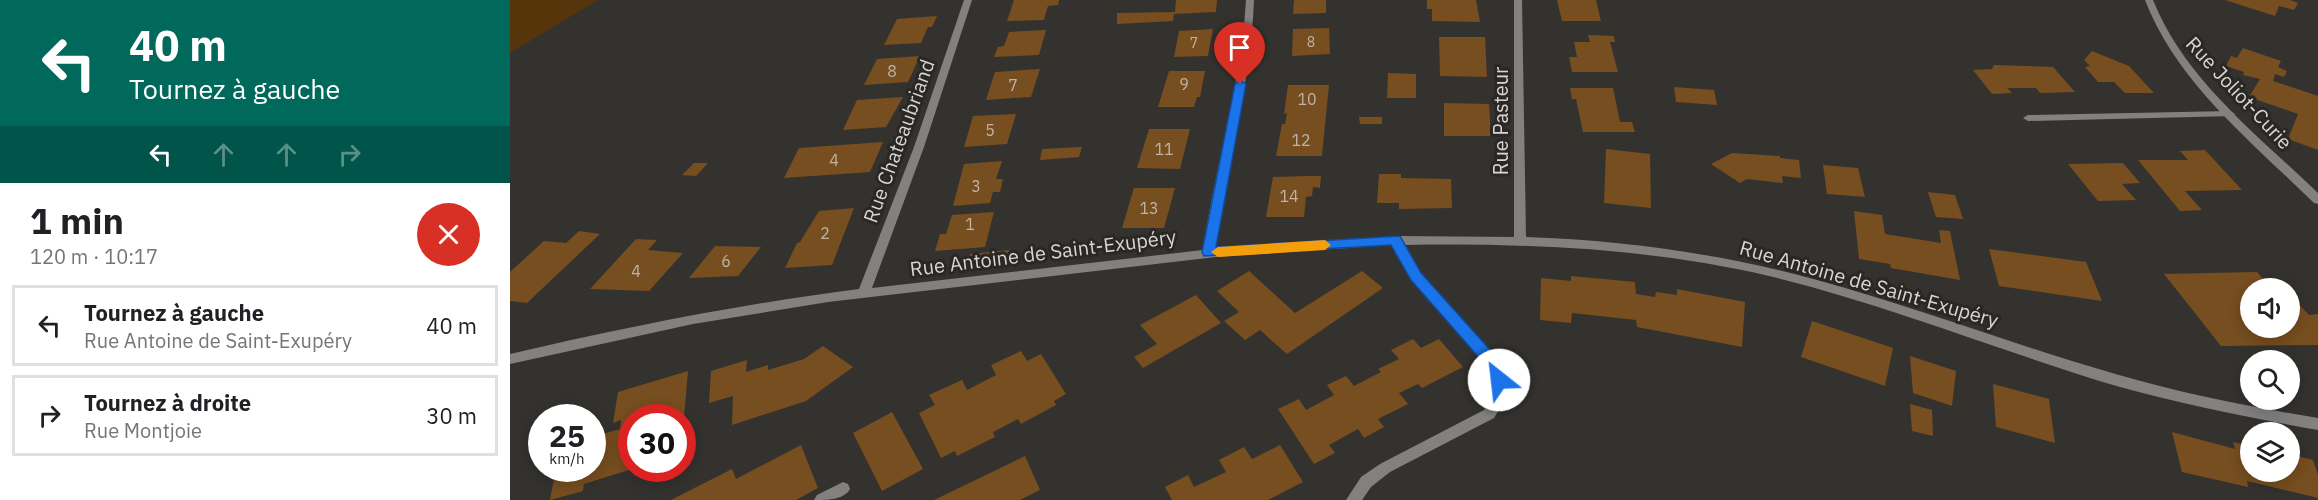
<!DOCTYPE html>
<html lang="fr">
<meta charset="utf-8">
<style>
:root{--surface:#fff;--page:#f2f2f2;--text:#202124;--muted:#757577;--line:#e0e0e0}
body{margin:0;font-family:"IBM Plex Sans",sans-serif;background:var(--page);color:var(--text);height:100vh;display:flex;flex-direction:column;font-size:22px;white-space:nowrap}
*{box-sizing:border-box;margin:0}
p{font-size:20px;color:var(--muted)}
.icon{flex:none;width:33px;height:33px;fill:none;stroke:currentColor;stroke-width:2;stroke-linecap:round;stroke-linejoin:round}
.map{position:relative;flex:1;overflow:hidden}
.drawer{display:flex;flex-direction:column;background:var(--surface);width:510px}
.drawer>*{flex:none}
.hud{background:#00695c;color:#fff;overflow:hidden}
.fabs{position:absolute;left:1730px;top:278px;display:grid;gap:12px}
.fabs a{display:grid;place-items:center;width:60px;height:60px;border-radius:50%;background:var(--surface);box-shadow:0 3px 15px #0003;font-size:30px}
.speed{position:absolute;left:18px;top:404px;display:flex;gap:12px;font-size:30px;font-weight:700;text-align:center}
.speed>*{display:grid;place-content:center;width:78px;height:78px;border-radius:50%;background:var(--surface);box-shadow:0 3px 15px #0003;line-height:1}
.speed small{font-size:15px;font-weight:400}
.speed .limit{border:9px solid #d22;background:#fff;color:#111}
.pin{position:absolute;display:grid;place-items:center;width:51px;height:51px;color:#fff;margin:-62px -26px;border-radius:50% 50% 50% 0;rotate:-45deg;box-shadow:0 0 6px #0007}
.pin .icon{rotate:45deg}
.me{position:absolute;width:66px;margin:-33px;rotate:331deg;stroke-linejoin:round;filter:drop-shadow(0 0 4px #0008)}
.turn{display:flex;align-items:center;gap:21px;height:126px;padding:0 30px;font-size:27px}
.turn .icon{width:78px;height:78px;stroke-width:2.5}
.turn b{display:block;font-size:42px;line-height:51px}
.lanes{display:flex;align-items:center;height:57px;padding:0 30px;background:#0003;justify-content:center;gap:30px;direction:ltr}
.lanes .off{opacity:.35}
.round{display:grid;place-items:center;flex:none;width:63px;height:63px;border-radius:32px;background:var(--page)}
.overview{display:flex;align-items:center;justify-content:space-between;height:102px;padding:0 30px}
h1{font-size:36px;font-weight:700;line-height:45px}
ul{padding:0;list-style:none}
li{display:flex;align-items:center;gap:18px;height:81px;margin:0 12px 9px;padding:0 18px;border:3px solid var(--line);border-radius:0px}
li div{flex:1}
li b{display:block;font-size:22px}
li em{font-style:normal}
main{display:flex;flex:1;min-height:0}
.map>svg:first-child{display:block}
.green{fill:#56350b}
.building{fill:#774e1f}
.lines{fill:none;stroke-linecap:round;stroke-linejoin:round}
.service{fill:#838180;fill-rule:evenodd}
.minor{fill:#838180;fill-rule:evenodd}
.tertiary{fill:#838180;fill-rule:evenodd}
.route{fill:#1a73e8;stroke:#114b97;stroke-width:1.5}
.slow{fill:#f59e0b}
.labels{text-anchor:middle;stroke-width:6;stroke-linejoin:round;paint-order:stroke}
.far-number-label{font-size:14px;fill:#c0b4a7}
.number-label{font-size:16px;fill:#c0b4a7}
.street-label{font-size:20px;fill:#d8d6d4;stroke:#2a2825}
</style>
<main>
<section class="drawer">
<div class="hud">
<div class="turn"><svg class="icon" aria-label="left" viewBox="0 0 24 24"><path d="M17 20v-9H6M10 6l-5 5 5 5"/></svg><div><b>40 m</b>Tournez à gauche</div></div>
<div class="lanes"><svg class="icon" aria-label="left" viewBox="0 0 24 24"><path d="M17 20v-9H6M10 6l-5 5 5 5"/></svg><svg class="icon off" aria-label="ahead" viewBox="0 0 24 24"><path d="M12 20V5M6 11l6-6 6 6"/></svg><svg class="icon off" aria-label="ahead" viewBox="0 0 24 24"><path d="M12 20V5M6 11l6-6 6 6"/></svg><svg class="icon off" aria-label="right" viewBox="0 0 24 24"><path d="M7 20v-9h11M14 6l5 5-5 5"/></svg></div>
</div>
<div class="overview"><div><h1>1 min</h1><p>120 m · 10:17</p></div><a class="round" style="background:#d93025;color:#fff"><svg class="icon" aria-label="close" viewBox="0 0 24 24"><path d="M6 6l12 12M18 6L6 18"/></svg></a></div>
<ul>
<li><svg class="icon" aria-label="left" viewBox="0 0 24 24"><path d="M17 20v-9H6M10 6l-5 5 5 5"/></svg><div><b>Tournez à gauche</b><p>Rue Antoine de Saint-Exupéry</p></div><em>40 m</em></li>
<li><svg class="icon" aria-label="right" viewBox="0 0 24 24"><path d="M7 20v-9h11M14 6l5 5-5 5"/></svg><div><b>Tournez à droite</b><p>Rue Montjoie</p></div><em>30 m</em></li>
</ul>
</section>
<div class="map">
<svg width="1808" height="500" viewBox="0 0 1808 500">
<rect width="100%" height="100%" fill="#34322f"/>
<path class="green" d="M0,0h88l-88,53z"/>
<path class="building" d="M504,0h45l-1,5 -10,1 -4,14 -37,1z
M666,0h41l-1,12 -42,2 -1,7 -56,3v-11l58,-1z
M784,0h32v13l-33,1z
M917,0h49l4,22 -48,-1v-12h-5z
M1047,0h39l5,21h-39z
M1715,0h65l8,3 -4,7 -15,-4 -4,10z
M427,16l-5,11h-4l-7,16 -37,2 13,-26z
M819,28l1,26 -38,2 1,-27z
M703,29l-5,27 -34,1 5,-26z
M536,30l-7,25 -45,2 4,-10 6,-1 5,-14z
M1078,35l26,1 1,6h-5l8,30h-46l-3,-15h8l-3,-15h16z
M929,37h46l2,40 -47,-1z
M1733,48l38,13 -3,6 9,4 -3,6 -9,-3 -2,7 45,15v54l-30,-11 10,-25 -49,-17 11,-18 -17,-4 1,-3 -18,-6 5,-10 6,2z
M1582,51l37,15 25,27h-29l-11,-11h-16l-13,-15 5,-1 -6,-6z
M410,56l-12,26 -44,3 13,-26z
M1484,65l59,2 22,25 -35,1 -4,-5h-29l5,5 -20,1 -19,-24 19,-1z
M530,69l-9,28 -45,3 9,-28z
M659,71h36l-5,26h-3l-3,10h-36z
M878,73l28,1v24h-29z
M778,85h41l-7,71h-46l6,-32h3l2,-11 -3,1z
M1164,87l40,3 3,15 -41,-3z
M1060,88h43l7,34h12l3,10h-52l-7,-33h-4z
M393,97l-17,30 -43,3 14,-30z
M934,103l45,1 2,32h-47z
M506,114l-9,30 -43,3 9,-31z
M849,117h23v7h-22z
M639,129h41l-10,40 -43,-1z
M373,142l-13,30 -86,6 15,-30z
M572,147l-3,10 -39,3 2,-11z
M1096,149l44,5 1,54 -47,-5z
M1695,150l37,40 -57,1 17,19 -22,1 -42,-51h50l-8,-9z
M1222,153l48,3v2l19,2 2,18 -19,-2 1,7 -36,-4 -7,4 -29,-19z
M492,161l-6,18h7l-3,13h-7l-3,11 -37,3 11,-42z
M184,163h14l-12,13 -14,-1z
M1613,163l17,20 -18,1 14,16 -38,1 -30,-37z
M1313,165l35,3 7,29 -38,-3z
M869,174h22v4l50,1 1,29 -53,1v-6h-22z
M798,176h13l-1,12 -7,-1 -1,9 -6,1 -2,20h-38l7,-40z
M624,188h41l-11,40h-42z
M1418,192l27,3 8,24 -27,-2z
M344,208l-22,57 -47,3 12,-25 3,-1 19,-31z
M1344,211l28,4 3,19 56,9 -2,-13 11,1 10,49 -69,-12 -1,-4 -31,-5z
M484,212l-9,35 -50,4 5,-17h6l6,-19z
M69,231l21,3 -73,69 -17,-2v-29l34,-31 22,2z
M126,239l21,1 -9,10 35,3 -34,38 -59,-2z
M205,246l46,1 -23,29 -49,2z
M1479,249l97,13 16,39 -103,-15z
M499,250l-2,12 -40,4 3,-12z
M739,271l46,42 67,-42 21,17 -96,66 -27,-24 -15,10 -21,-19 15,-9 -22,-21z
M1747,272l14,16h-21v39h39v-29h4l16,17 9,-1v31l-97,1 -57,-72z
M1061,276l64,6 1,12 19,3 1,-5 21,3v-6l68,13 -3,45 -105,-20 -1,-7 -64,-7 -1,10 -31,-3 1,-42 30,3z
M686,295l25,28 -78,45 -9,-11 23,-13 -17,-19z
M1302,321l81,27 -8,38 -84,-29z
M903,339l8,9 18,-9 24,28 -41,21 -4,-4 -19,9 9,11 -30,15 6,8 -20,11 -6,-9 -29,16 6,8 -21,11 -36,-55 21,-10 7,11 28,-15 -7,-10 19,-9 8,10 27,-14 -3,-3 21,-10 -8,-9z
M313,346l30,21 -47,34 -74,24 1,-29 -24,7 2,-32 36,-11 -1,12 22,-7v5l36,-11z
M511,351l6,10 14,-7 25,40 -12,7 2,4 -35,19 -3,-5 -25,13 2,5 -38,19 -2,-5 -14,7 -22,-45 16,-8 -6,-10 33,-15 5,10 29,-15 -5,-10z
M1400,356l46,15 -4,35 -39,-13z
M178,371l-4,46h-52v52l-48,15 -1,7 -33,9 6,-32h36v-31l28,-8 1,-9 -8,3 5,-31z
M1483,384l56,15 6,44 -59,-16z
M1400,404l22,6 1,26 -21,-5z
M382,412l31,57 -41,22 -29,-58z
M1662,432l63,17 -2,-7 17,4v25h39v-17l24,6 5,15v23l-71,-17 1,6 -66,-15z
M291,445l17,43 -22,12h-125l61,-31 4,10z
M770,445l23,37 -35,18h-96l-7,-13 23,-12 6,12 32,-15 -7,-12 25,-13 8,12z
M515,456l15,34 -20,10h-86z"/>
<g class="lines">
<path class="service" d="M333,482l5,2 2,5c-6,11 -23,11 -36,11l3,-5z"/>
<path class="minor" d="M454,0h8l-48,147 -52,141 331,-38c12,-84 38,-165 43,-250h8c-3,85 -28,165 -39,249l181,-13 118,1v-237h8l4,237c98,3 196,17 291,43 102,28 200,66 302,95 65,19 132,32 199,43v12c-67,-12 -133,-25 -198,-43 -118,-35 -231,-82 -351,-111 -119,-28 -243,-33 -365,-31l16,28 81,89 8,31 -15,25 -104,54 -19,15 -9,13h-16l15,-23 19,-13 104,-54 11,-18 -5,-24 -78,-89 -16,-24 -4,-10 -176,12 -388,45 -135,22 -183,40v-10c116,-27 231,-50 349,-65l55,-142z
M1720,111l5,3 -1,2 -206,5 -5,-3 5,-3z"/>
<path class="tertiary" d="M1635,0h8c32,80 105,135 165,193v11l-4,-1c-62,-61 -137,-120 -169,-203z"/>
</g>
<path class="route" d="M730,80l6,4 -30,163 184,-11 21,37 80,89 6,18 -2,4h-11l-5,-15 -78,-89 -20,-35 -187,11 -2,-4 33,-168z"/>
<path class="slow" d="M815,240l6,5 -6,5 -107,7 -7,-5 7,-5z"/>
<g class="labels">
<g class="far-number-label">
<text x="801" y="47">8</text>
<text x="684" y="48">7</text>
</g>
<g class="number-label">
<text x="382" y="77">8</text>
<text x="674" y="90">9</text>
<text x="503" y="91">7</text>
<text x="797" y="105">10</text>
<text x="480" y="136">5</text>
<text x="791" y="146">12</text>
<text x="654" y="155">11</text>
<text x="324" y="166">4</text>
<text x="466" y="192">3</text>
<text x="779" y="202">14</text>
<text x="639" y="214">13</text>
<text x="460" y="230">1</text>
<text x="315" y="239">2</text>
<text x="216" y="267">6</text>
<text x="126" y="277">4</text>
</g>
<g class="street-label">
<text transform="translate(1729 93) rotate(47)" y="7">Rue Joliot-Curie</text>
<text transform="translate(991 121) rotate(-90)" y="7">Rue Pasteur</text>
<text transform="translate(389 141) rotate(-70)" y="7">Rue Chateaubriand</text>
<text transform="translate(533 253) rotate(-7)" y="7">Rue Antoine de Saint-Exupéry</text>
<text transform="translate(1359 284) rotate(16)" y="7">Rue Antoine de Saint-Exupéry</text>
</g>
</g>
</svg>
<div class="fabs">
<a><svg class="icon" aria-label="sound" viewBox="0 0 24 24"><path d="M4 9h4l5-4v14l-5-4H4zM17 9q2 3 0 6"/></svg></a>
<a><svg class="icon" aria-label="search" viewBox="0 0 24 24"><circle cx="10" cy="10" r="6"/><path d="M15 15l6 6"/></svg></a>
<a><svg class="icon" aria-label="layers" viewBox="0 0 24 24"><path d="M12 4l9 5-9 5-9-5zM3 14l9 5 9-5"/></svg></a>
</div>
<div class="speed"><div>25<small>km/h</small></div><div class="limit">30</div></div>
<div class="pin" style="left:730px;top:84px;background:#d93025"><svg class="icon" aria-label="arrive" viewBox="0 0 24 24"><path d="M6 21V4h12l-3 4 3 4H6"/></svg></div>
<svg class="me" style="left:989px;top:380px" viewBox="-20 -20 40 40"><circle r="19" fill="#fff"/><path d="M0-13L10 11 0 6-10 11z" fill="#1a73e8"/></svg>
</div>
</main>
